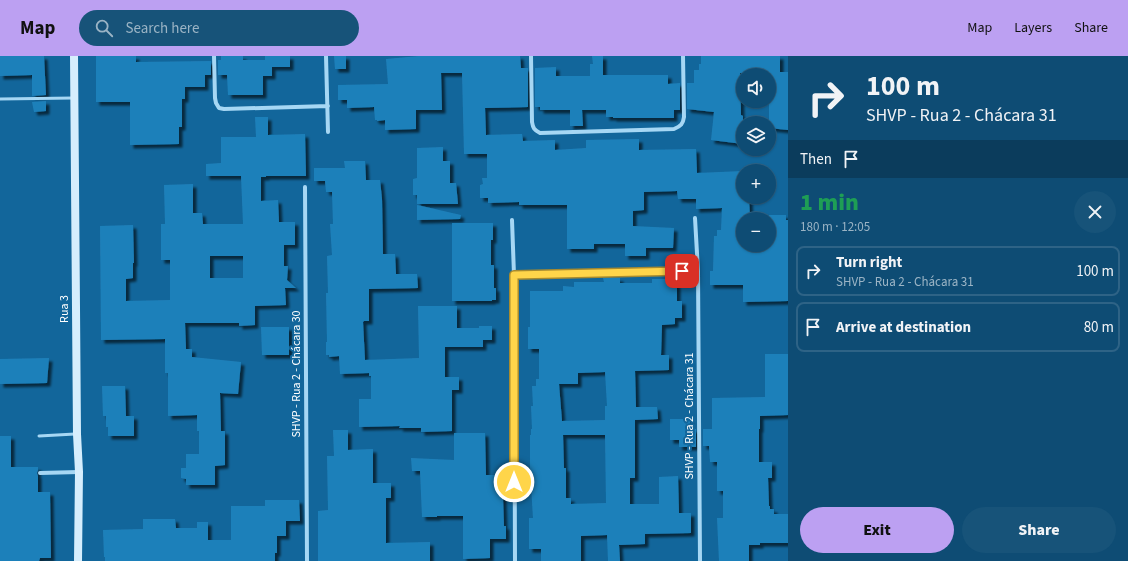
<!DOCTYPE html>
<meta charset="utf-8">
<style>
:root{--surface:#0e4c74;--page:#175379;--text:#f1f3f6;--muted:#9bb4c5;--line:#2e6386;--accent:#bca0f2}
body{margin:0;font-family:"Source Sans 3",sans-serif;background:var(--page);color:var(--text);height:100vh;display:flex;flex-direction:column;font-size:15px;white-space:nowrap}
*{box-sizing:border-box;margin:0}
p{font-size:13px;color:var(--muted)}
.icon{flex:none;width:22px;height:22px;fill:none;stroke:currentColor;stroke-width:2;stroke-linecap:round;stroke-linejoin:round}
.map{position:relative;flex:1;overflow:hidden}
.drawer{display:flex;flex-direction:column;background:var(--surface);width:340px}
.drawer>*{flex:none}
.banner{background:#0e4c74;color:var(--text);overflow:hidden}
.fabs{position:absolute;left:736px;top:12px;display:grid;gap:8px}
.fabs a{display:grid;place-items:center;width:40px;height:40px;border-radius:50%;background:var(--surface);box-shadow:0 1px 3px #0004,0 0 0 1px var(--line);font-size:20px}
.pin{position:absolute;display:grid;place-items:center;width:34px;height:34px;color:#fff;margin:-17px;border-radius:8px;box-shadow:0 2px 6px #0006}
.me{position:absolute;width:44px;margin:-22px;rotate:0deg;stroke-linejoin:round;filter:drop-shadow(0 0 3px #0008)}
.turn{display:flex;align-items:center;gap:14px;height:84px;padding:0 12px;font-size:18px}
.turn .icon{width:52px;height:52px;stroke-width:2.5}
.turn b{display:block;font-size:28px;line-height:34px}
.then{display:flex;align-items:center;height:38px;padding:0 12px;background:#0003;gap:8px;font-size:15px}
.round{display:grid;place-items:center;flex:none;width:42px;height:42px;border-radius:21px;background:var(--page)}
.summary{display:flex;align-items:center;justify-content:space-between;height:68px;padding:0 12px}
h1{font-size:24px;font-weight:800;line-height:30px;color:#1e9e55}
.action{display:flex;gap:8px;margin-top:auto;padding:8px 12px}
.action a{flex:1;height:46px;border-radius:24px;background:var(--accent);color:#111;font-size:16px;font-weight:800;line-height:46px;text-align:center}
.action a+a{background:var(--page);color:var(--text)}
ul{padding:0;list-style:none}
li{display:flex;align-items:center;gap:12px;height:50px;margin:0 8px 6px;padding:0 4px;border:2px solid var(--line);border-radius:8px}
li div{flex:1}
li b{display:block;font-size:15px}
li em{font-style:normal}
header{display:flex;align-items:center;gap:24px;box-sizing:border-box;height:56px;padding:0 20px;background:var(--accent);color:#111}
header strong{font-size:19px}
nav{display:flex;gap:22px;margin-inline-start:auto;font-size:14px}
.search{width:280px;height:36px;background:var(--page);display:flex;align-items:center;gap:10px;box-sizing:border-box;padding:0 14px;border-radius:22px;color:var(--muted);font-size:15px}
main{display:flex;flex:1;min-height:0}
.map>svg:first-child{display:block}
.building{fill:#1f80ba;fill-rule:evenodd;filter:url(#shadow)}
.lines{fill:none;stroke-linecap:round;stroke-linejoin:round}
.service{stroke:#a6d7f4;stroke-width:3}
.minor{stroke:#a6d7f4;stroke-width:4}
.secondary{stroke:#d6eefd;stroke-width:8}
.route-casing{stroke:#a68a30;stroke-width:10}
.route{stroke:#ffd54a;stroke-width:7}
.labels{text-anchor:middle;stroke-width:4;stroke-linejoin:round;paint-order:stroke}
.street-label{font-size:12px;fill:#fff;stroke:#12669b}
</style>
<header>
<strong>Map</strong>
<div class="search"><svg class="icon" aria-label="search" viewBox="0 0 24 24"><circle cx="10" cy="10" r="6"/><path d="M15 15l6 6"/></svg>Search here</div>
<nav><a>Map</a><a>Layers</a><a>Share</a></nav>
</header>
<main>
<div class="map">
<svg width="788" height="505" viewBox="0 0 788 505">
<defs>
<filter id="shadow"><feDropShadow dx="3.5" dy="3.5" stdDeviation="1" flood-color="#0009"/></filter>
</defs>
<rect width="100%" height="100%" fill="#12669b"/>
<path class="building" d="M0,0h44l2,39 -14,1v-21l-32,1z
M96,0h40v6l75,-1v14h-6v12h-20v12h-3v28h-3v17l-49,1v-43h-34z
M221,0h22v4h22v-4h25v11h-18v9h-9v19h-35l-1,-20h-9v-15h3z
M334,0h12v13h-11z
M419,0h101l1,12h7v39l-43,1 1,27 36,-1 1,7 32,-1v10l31,-2v-8l53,-1v11l57,-1 1,24 46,-2v26h6l1,22h-7v26h26v-30h17v5h2v81l-45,1v-17h-33v-14h3l1,-35h3v-6h4l1,-22 -26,1v-10h-18l-1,-8 -33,1v18l-11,1v15l41,2 -1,20h-27v8h-21v-12h-31v5h-27v-44h-48v-3l-31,1v-5h-8v-13l3,-1 -1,-6h5v-24h-23l-2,-81h-21l1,37h-26v19l-31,1v-10l-8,1v-1h-2l-1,-13 -27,1v-8h-9v-15l50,-1 -2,-25z
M592,0h11v19h65v9l12,-1v27h-6v8h-61v-1h-7v-7h-24l1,16h-13v-16h-30v-3h-5v-39l21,-1v9h34v-12h3z
M701,0h79v16h8v58l-19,-2v-56l-29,1 1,42 2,1v28l-32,-4 3,-28 -27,-3v-26h7v-13h5v-6h2z
M46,45v10l-12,1 -2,-10z
M255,61h13v18l37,-1 1,42h-40v1h-5v24l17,-1 1,22h16v23h-11v21h4l-1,14 9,8h-11l1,17 -31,1v19l-16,1v-3h-54l1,26h6v8l49,5 -3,32 -18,-1 1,38h4v34l-10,1v19h-29v-6l-5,-1v-10h5v-14h13v-23h-2v-16l-29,1v-43h-3v-34l-64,1 -1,-114 33,-1 1,38h-1v15l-7,1v22l44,-1v-40h-9v-36h4l-1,-39 29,-1v29h9l1,11h40l-2,-48h-35v-12l15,-1v-26h35zM210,200h33v22h-33z
M443,91v14h7v22h6l2,21h-41v-9h-4v-16l4,-1v-30z
M344,105h21l1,19h14l2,19 1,55h12l1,20h21l1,14 -49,1v32h-5l-1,1 2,38 54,-2 -1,-52h39v22h22v-2h13v14h-9v7h-38v30h14v13h-7v41l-31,1v-4h-22l1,-2 -41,1v-28h12v-23h-2v-3l-29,1 -1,-18 -10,1v-2h-3v-13h1l-1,-49h2l-1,-37 5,-1 -2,-31h3l-1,-32h-6l-1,-11h-11v-13h31z
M417,149l44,10 -1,4 -43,1z
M452,167h41v17h-2v25h3v23h2v12h-4v1h-40z
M603,222h17v5h32v-4h24v6h1v16h5v17h-7v6l-13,1 -1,30h8v15l-34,1 1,36h21l1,12 -23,1v58h-5v26h29v-27l19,-1 1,37h12v20l-46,1v10l-26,1 1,16h-12l-1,-26 -26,1v25h-40v-12h-12v-31h4l-3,-49v-34h1v-6h1l-1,-23h2l-1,-20h4v-7h3v-30h-11v-22h2v-36h33v-5l11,1v-5h30zM605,316l2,34h-2v14l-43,1 -3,-37h19v-11zM563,379h42l1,68 -35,1v-6h-5v-30h-2z
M261,271h28v28h-27z
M765,298h23v61l-28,1v13h-1v33h13v16h-4l1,28h1v3h4v5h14v29h-28v2h-11v16h-30l-2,-43h6v-27h-6v-29h-7l-1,-16h-6v-17h9v-31l53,-1z
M49,302l-2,25 -47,1v-25z
M102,330h23l1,30h8v20h-26v-9h-2v-11h-3z
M670,363h20v10h6v18h-17v-7h-9z
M333,374h15v20l25,-1v34h18v15h-5v45l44,-1v19h-112v-50l10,-1 -1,-54h7z
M454,377h31l1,42h19v22h-2l1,29h2v13h-16v19l-27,1v-43h-26v1h-15l-2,-46h-8l-1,-13 43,2z
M0,380h11v31h27v3l-1,3 1,3v16h12l1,66h-11l-1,3h-39z
M265,444h34l1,21h-14v15h-9v17h-2v8h-170v-4h-1l-1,-27 40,-1v-10h32l1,9h21v-6h11v18h23v-34h34z"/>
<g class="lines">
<path class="service" d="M0,43l73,-1
M39,380l36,-2"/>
<path class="minor" d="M214,0l1,42 1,5 3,5 5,1 104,-3
M326,0l2,76
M531,0l1,66c1,6 2,8 8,11l134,-4c7,-3 9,-5 10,-12l-1,-61
M305,131l2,374
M695,162l3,53 2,290
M512,164l2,55 1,286
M514,219l184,-4
M40,417l39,-1"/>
<path class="secondary" d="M74,0l3,378 2,38 -1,89"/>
</g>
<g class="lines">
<defs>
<path id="route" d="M514,426v-207l168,-4"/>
</defs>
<use href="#route" class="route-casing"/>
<use href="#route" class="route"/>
</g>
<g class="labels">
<g class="street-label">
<text transform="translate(64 253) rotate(-90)" y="4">Rua 3</text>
<text transform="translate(296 318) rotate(-90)" y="4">SHVP - Rua 2 - Chácara 30</text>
<text transform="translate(689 360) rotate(-90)" y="4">SHVP - Rua 2 - Chácara 31</text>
</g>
</g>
</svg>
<div class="fabs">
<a><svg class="icon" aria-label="sound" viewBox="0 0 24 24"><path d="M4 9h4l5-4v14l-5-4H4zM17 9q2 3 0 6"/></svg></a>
<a><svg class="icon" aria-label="layers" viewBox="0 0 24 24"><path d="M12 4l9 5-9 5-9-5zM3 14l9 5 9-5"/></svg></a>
<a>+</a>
<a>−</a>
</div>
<div class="pin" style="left:682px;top:215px;background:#d93025"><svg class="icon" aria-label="arrive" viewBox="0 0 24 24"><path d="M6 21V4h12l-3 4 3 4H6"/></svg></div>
<svg class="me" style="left:514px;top:426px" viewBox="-20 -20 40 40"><circle r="17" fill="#ffd54a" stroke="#fff" stroke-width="3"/><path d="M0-11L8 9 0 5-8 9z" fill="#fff"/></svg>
</div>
<section class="drawer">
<div class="banner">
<div class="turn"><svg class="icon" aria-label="right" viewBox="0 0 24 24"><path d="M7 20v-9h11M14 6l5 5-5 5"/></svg><div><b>100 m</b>SHVP - Rua 2 - Chácara 31</div></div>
<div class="then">Then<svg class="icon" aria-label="arrive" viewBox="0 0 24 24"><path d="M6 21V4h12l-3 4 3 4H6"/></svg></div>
</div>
<div class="summary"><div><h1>1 min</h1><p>180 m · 12:05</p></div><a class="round"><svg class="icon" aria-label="close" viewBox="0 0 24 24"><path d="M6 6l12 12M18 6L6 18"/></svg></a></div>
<ul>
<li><svg class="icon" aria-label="right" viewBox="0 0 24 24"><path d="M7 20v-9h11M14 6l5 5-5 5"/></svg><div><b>Turn right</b><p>SHVP - Rua 2 - Chácara 31</p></div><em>100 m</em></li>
<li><svg class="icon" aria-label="arrive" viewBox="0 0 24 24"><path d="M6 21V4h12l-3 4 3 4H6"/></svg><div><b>Arrive at destination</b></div><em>80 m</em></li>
</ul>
<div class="action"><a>Exit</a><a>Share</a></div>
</section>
</main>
